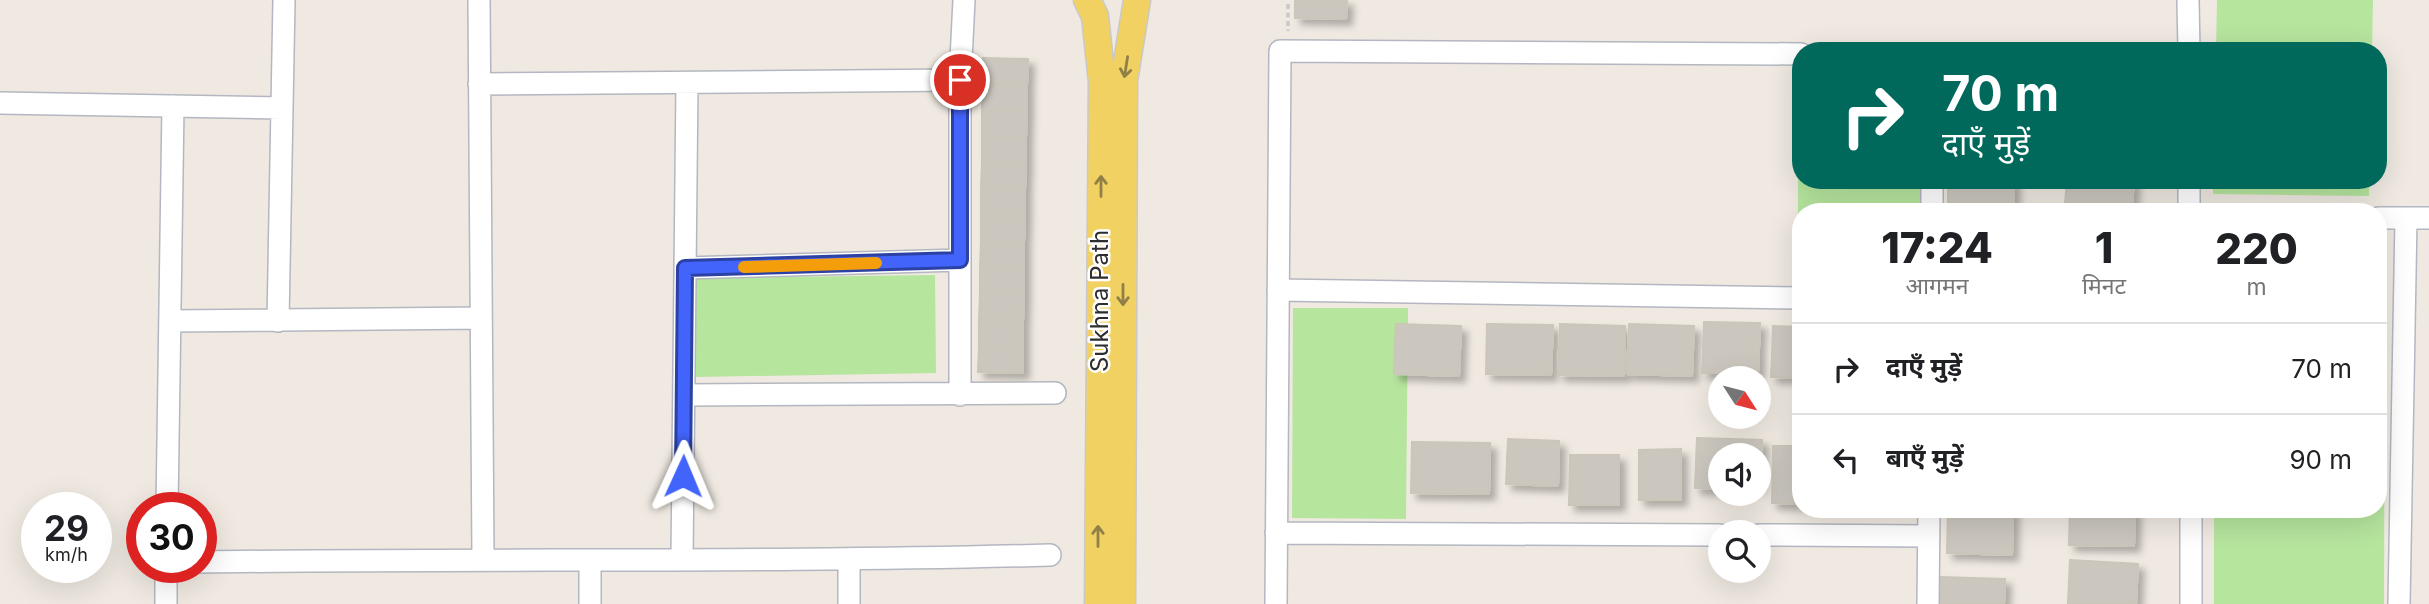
<!DOCTYPE html>
<html lang="hi">
<meta charset="utf-8">
<style>
:root{--surface:#fff;--page:#f2f2f2;--text:#202124;--muted:#757577;--line:#e0e0e0}
body{margin:0;font-family:Inter,"Noto Sans Devanagari",sans-serif;background:var(--page);color:var(--text);height:100vh;display:flex;flex-direction:column;font-size:26px;white-space:nowrap}
*{box-sizing:border-box;margin:0}
p{font-size:23px;color:var(--muted)}
.icon{flex:none;width:38px;height:38px;fill:none;stroke:currentColor;stroke-width:2;stroke-linecap:round;stroke-linejoin:round}
.map{position:relative;flex:1;overflow:hidden}
.sheet{position:absolute;left:1792px;top:203px;width:595px;height:315px;display:flex;flex-direction:column;background:var(--surface);border-radius:28px;box-shadow:0 7px 28px #0002}
.sheet>*{flex:none}
.top-card{position:absolute;left:1792px;top:42px;width:595px;height:147px;border-radius:28px;box-shadow:0 7px 28px #0002;background:#00695c;color:#fff;overflow:hidden}
.needle{width:46px;rotate:126deg}
.buttons{position:absolute;left:1708px;top:366px;display:grid;gap:14px}
.buttons a{display:grid;place-items:center;width:63px;height:63px;border-radius:50%;background:var(--surface);box-shadow:0 7px 28px #0002;font-size:35px}
.speed{position:absolute;left:21px;top:492px;display:flex;gap:14px;font-size:35px;font-weight:700;text-align:center}
.speed>*{display:grid;place-content:center;width:91px;height:91px;border-radius:50%;background:var(--surface);box-shadow:0 7px 28px #0002;line-height:1}
.speed small{font-size:18px;font-weight:400}
.speed .limit{border:10px solid #d22;background:#fff;color:#111}
.pin{position:absolute;display:grid;place-items:center;width:60px;height:60px;color:#fff;margin:-30px;border:4px solid #fff;border-radius:50%;box-shadow:0 2px 7px #0007}
.me{position:absolute;width:77px;margin:-38px;rotate:1deg;stroke-linejoin:round;filter:drop-shadow(0 0 5px #0008)}
.turn{display:flex;align-items:center;gap:24px;height:147px;padding:0 35px;font-size:32px}
.turn .icon{width:91px;height:91px;stroke-width:2.5}
.turn b{display:block;font-size:49px;line-height:60px}
.eta{display:flex;justify-content:space-evenly;align-items:center;height:119px;text-align:center}
.eta b{font-size:42px;font-weight:800;line-height:49px}
ul{padding:0;list-style:none}
li{display:flex;align-items:center;gap:21px;height:91px;padding:0 35px;border-top:2px solid var(--line)}
li div{flex:1}
li b{display:block;font-size:26px}
li em{font-style:normal}
.map>svg:first-child{display:block}
.green{fill:#b6e59e}
.building{fill:#cbc7bf;stroke:#cbc5ba;stroke-width:2;filter:url(#shadow)}
.lines{fill:none;stroke-linecap:round;stroke-linejoin:round}
.minor-casing{stroke:#b4b7c1;stroke-width:24}
.major-casing{stroke:#c9c9c9;stroke-width:29}
.path{stroke:#c9c9c9;stroke-width:3.5;stroke-dasharray:5 3.5;stroke-linecap:butt}
.minor{stroke:#fff;stroke-width:21}
.major{stroke:#f2d163;stroke-width:26}
.oneway{stroke:#908048}
.route-casing{stroke:#2b41a3;stroke-width:18}
.route{stroke:#4264fb;stroke-width:12}
.slow{stroke:#f59e0b;stroke-width:12}
.labels{text-anchor:middle;stroke-width:5;stroke-linejoin:round;paint-order:stroke}
.street-label{font-size:24px;fill:#2e2e2e;stroke:#fff}
</style>
<div class="map">
<svg width="2429" height="604" viewBox="0 0 2429 604">
<defs>
<filter id="shadow"><feDropShadow dx="6" dy="6" stdDeviation="3.5" flood-color="#0004"/></filter>
</defs>
<rect width="100%" height="100%" fill="#efe9e1"/>
<path class="green" d="M2217,0h156l-1,51h-156z
M1798,70h3v110h119v32h-119v69h-3z
M2213,180h156v16l-156,-2z
M2378,240h7l-1,364h-170v-95h164z
M935,275l1,98 -240,4 -1,-99z
M1293,308h115l-2,211 -114,-1z"/>
<path class="building" d="M1295,0h52l-1,19 -51,-1z
M983,58l45,1 -1,26h-44z
M983,85h44v26h-45z
M982,111h45l-1,26h-44z
M982,137h44v26h-44z
M982,163h44l-1,27 -44,-1z
M1948,180h66v27h-66z
M2067,180h67l-2,27 -67,-4z
M981,189l44,1v26l-44,-1z
M981,215l44,1 -1,26h-43z
M981,242h43v26h-44z
M980,268h44v26h-44z
M980,294h44l-1,27 -44,-1z
M979,320l44,1v26h-44z
M1704,322l56,1 -2,50h-56z
M1396,324l65,2 -2,50 -65,-2z
M1487,324l66,1 -2,50 -65,-1z
M1560,324l65,2 -1,50 -66,-1z
M1629,324l65,2 -2,50 -65,-2z
M1773,326l28,1v51l-30,-1z
M979,347h44v26l-45,-1z
M1697,438l65,2 -2,50 -1,-35h-39v34l-25,-1z
M1508,439l51,2 -1,45 -52,-2z
M1412,442l78,1 -1,51 -78,-1z
M1773,446h28v58l-29,-1z
M1681,449v51h-42v-50z
M1570,455h49v50h-50z
M1948,509h65l-1,46 -65,-2z
M2070,509h65l-1,37 -65,-1z
M2070,560l68,4 -2,40h-68z
M1940,577l65,2 -1,25h-65z"/>
<g class="lines">
<defs>
<path id="minor" d="M479,0l4,558
M2188,0l1,51
M479,84l481,-4
M0,103l282,5
M2189,180v32
M1932,212v-32
M2378,218h51
M685,268l275,-8
M1278,290l523,8
M170,321l311,-3
M278,321l6,-321
M684,395l371,-2
M960,395v-315l4,-80
M167,508l6,-402
M2191,509v95
M1276,533l444,2
M1759,535l170,1
M682,558l5,-475
M590,560v44
M201,562c283,-4 566,1 849,-7
M166,604v-37
M849,604v-43
M1276,604l4,-553 521,3
M1928,604l1,-95
M2399,604l7,-386"/>
<path id="major" d="M1087,0l8,16 7,66 -4,522
M1122,604l2,-523 13,-81"/>
</defs>
<use href="#minor" class="minor-casing"/>
<use href="#major" class="major-casing"/>
<path class="path" d="M1288,4v27"/>
<use href="#minor" class="minor"/>
<use href="#major" class="major"/>
</g>
<defs><path id="oneway-shaft" d="M-6 0H5M1.5-3L5.5 0L1.5 3" fill="none" stroke-width="1.6" stroke-linecap="round" stroke-linejoin="round" transform="scale(1.75)"/></defs>
<g class="oneway">
<use href="#oneway-shaft" transform="translate(1126 67) rotate(99)"/>
<use href="#oneway-shaft" transform="translate(1101 186) rotate(-90)"/>
<use href="#oneway-shaft" transform="translate(1123 295) rotate(90)"/>
<use href="#oneway-shaft" transform="translate(1098 536) rotate(-90)"/>
</g>
<g class="lines">
<defs>
<path id="route" d="M683,476l2,-208 275,-8v-180"/>
</defs>
<use href="#route" class="route-casing"/>
<use href="#route" class="route"/>
<path class="slow" d="M744,267l132,-4"/>
</g>
<g class="labels">
<g class="street-label">
<text transform="translate(1100 301) rotate(-90)" y="8">Sukhna Path</text>
</g>
</g>
</svg>
<div class="buttons">
<a><svg class="needle" viewBox="-14 -14 28 28"><path d="M0-13l5 13h-10z" fill="#e53935"/><path d="M0 13l5-13h-10z" fill="#757577"/></svg></a>
<a><svg class="icon" aria-label="sound" viewBox="0 0 24 24"><path d="M4 9h4l5-4v14l-5-4H4zM17 9q2 3 0 6"/></svg></a>
<a><svg class="icon" aria-label="search" viewBox="0 0 24 24"><circle cx="10" cy="10" r="6"/><path d="M15 15l6 6"/></svg></a>
</div>
<div class="speed"><div>29<small>km/h</small></div><div class="limit">30</div></div>
<div class="pin" style="left:960px;top:80px;background:#d93025"><svg class="icon" aria-label="arrive" viewBox="0 0 24 24"><path d="M6 21V4h12l-3 4 3 4H6"/></svg></div>
<svg class="me" style="left:683px;top:476px" viewBox="-20 -20 40 40"><path d="M0-17L14 15 0 8-14 15z" fill="#4264fb" stroke="#fff" stroke-width="4"/></svg>
<div class="top-card">
<div class="turn"><svg class="icon" aria-label="right" viewBox="0 0 24 24"><path d="M7 20v-9h11M14 6l5 5-5 5"/></svg><div><b>70 m</b>दाएँ मुड़ें</div></div>
</div>
<section class="sheet">
<div class="eta">
<div><b>17:24</b><p>आगमन</p></div>
<div><b>1</b><p>मिनट</p></div>
<div><b>220</b><p>m</p></div>
</div>
<ul>
<li><svg class="icon" aria-label="right" viewBox="0 0 24 24"><path d="M7 20v-9h11M14 6l5 5-5 5"/></svg><div><b>दाएँ मुड़ें</b></div><em>70 m</em></li>
<li><svg class="icon" aria-label="left" viewBox="0 0 24 24"><path d="M17 20v-9H6M10 6l-5 5 5 5"/></svg><div><b>बाएँ मुड़ें</b></div><em>90 m</em></li>
</ul>
</section>
</div>
